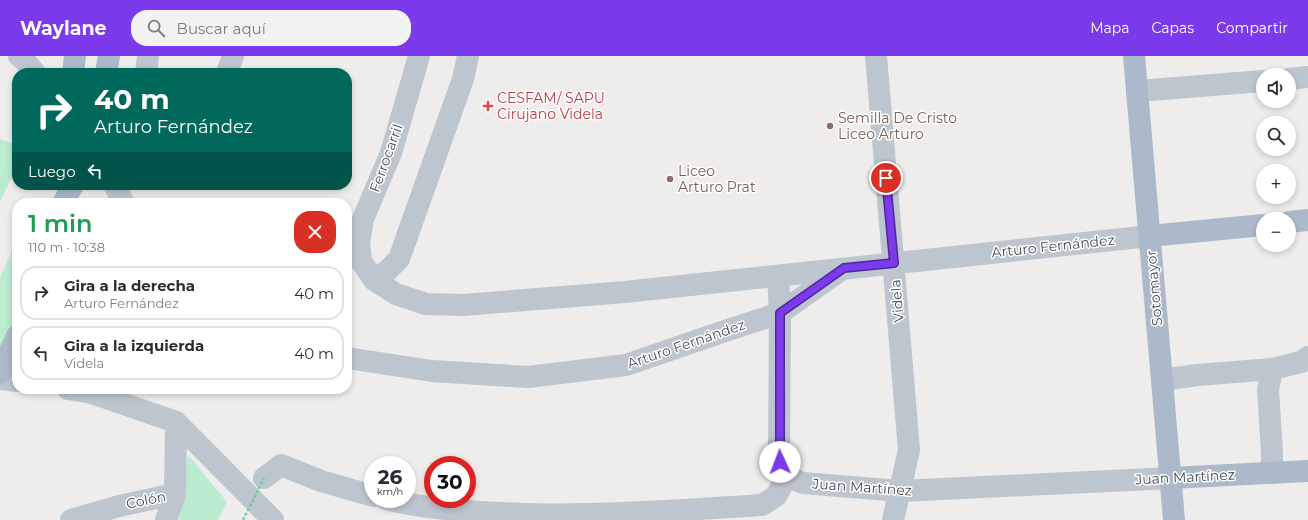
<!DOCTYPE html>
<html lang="es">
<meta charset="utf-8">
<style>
:root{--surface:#fff;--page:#f2f2f3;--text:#2b2b33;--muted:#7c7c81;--line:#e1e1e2;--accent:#7c3aed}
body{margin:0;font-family:Montserrat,sans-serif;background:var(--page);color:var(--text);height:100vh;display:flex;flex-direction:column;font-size:15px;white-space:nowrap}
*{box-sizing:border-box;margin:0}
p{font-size:13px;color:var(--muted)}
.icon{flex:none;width:22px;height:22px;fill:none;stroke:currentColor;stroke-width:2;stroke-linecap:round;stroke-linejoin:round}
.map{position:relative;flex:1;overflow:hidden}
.details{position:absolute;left:12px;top:142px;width:340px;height:196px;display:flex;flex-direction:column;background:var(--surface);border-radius:16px;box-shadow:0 2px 6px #0003}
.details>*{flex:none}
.banner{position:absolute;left:12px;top:12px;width:340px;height:122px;border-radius:16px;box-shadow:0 2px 6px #0003;background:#00695c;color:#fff;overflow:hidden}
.tools{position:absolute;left:1256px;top:12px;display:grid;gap:8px}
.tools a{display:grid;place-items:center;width:40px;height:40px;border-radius:50%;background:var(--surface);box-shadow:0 2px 6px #0003;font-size:20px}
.speed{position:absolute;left:364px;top:400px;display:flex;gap:8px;font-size:20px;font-weight:700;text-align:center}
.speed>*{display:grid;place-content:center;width:52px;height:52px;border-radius:50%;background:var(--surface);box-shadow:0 2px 6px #0003;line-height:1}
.speed small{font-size:10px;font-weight:400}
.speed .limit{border:6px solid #d22;background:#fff;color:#111}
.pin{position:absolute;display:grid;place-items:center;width:34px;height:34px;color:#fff;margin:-17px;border:2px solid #fff;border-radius:50%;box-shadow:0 1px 4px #0007}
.me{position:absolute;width:44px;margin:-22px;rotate:358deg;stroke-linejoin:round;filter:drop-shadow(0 0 3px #0008)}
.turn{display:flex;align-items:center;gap:14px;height:84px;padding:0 16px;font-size:18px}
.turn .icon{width:52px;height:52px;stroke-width:2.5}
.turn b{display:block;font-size:28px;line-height:34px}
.then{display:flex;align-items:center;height:38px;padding:0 16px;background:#0003;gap:8px;font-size:15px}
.round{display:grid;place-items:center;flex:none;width:42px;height:42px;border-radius:16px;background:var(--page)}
.overview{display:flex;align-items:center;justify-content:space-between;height:68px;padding:0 16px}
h1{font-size:24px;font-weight:600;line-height:30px;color:#1e9e55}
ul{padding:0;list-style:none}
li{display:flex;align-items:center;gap:12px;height:54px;margin:0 8px 6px;padding:0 8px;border:2px solid var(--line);border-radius:16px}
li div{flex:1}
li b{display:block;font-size:15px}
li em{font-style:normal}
header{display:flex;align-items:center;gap:24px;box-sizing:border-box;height:56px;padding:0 20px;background:var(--accent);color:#fff}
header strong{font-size:19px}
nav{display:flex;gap:22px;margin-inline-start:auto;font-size:14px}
.search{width:280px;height:36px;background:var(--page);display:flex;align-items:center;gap:10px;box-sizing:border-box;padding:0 14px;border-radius:16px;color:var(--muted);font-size:15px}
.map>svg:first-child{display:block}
.green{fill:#bbebd1}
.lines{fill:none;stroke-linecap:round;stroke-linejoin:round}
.minor{stroke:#bdc5ce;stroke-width:22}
.major{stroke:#acb9ca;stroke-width:22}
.path-bridge{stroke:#75c7a5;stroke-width:2.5;stroke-dasharray:3 2;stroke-linecap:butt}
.route-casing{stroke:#51269a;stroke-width:10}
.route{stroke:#7c3aed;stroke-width:7}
.health-dot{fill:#e0444e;stroke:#fff;stroke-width:1.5}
.education-dot{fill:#8d6e63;stroke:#fff;stroke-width:1.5}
.labels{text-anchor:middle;stroke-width:3;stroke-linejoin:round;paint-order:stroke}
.health-label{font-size:14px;fill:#be3a42;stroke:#fff;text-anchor:start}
.education-label{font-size:14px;fill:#785e54;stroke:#fff;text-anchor:start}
.street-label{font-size:14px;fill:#454e58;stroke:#fff}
</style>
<header>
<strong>Waylane</strong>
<div class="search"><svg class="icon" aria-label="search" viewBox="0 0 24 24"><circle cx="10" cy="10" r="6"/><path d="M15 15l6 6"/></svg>Buscar aquí</div>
<nav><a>Mapa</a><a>Capas</a><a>Compartir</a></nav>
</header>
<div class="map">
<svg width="1308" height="464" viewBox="0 0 1308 464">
<rect width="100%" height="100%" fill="#efecec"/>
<path class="green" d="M0,83l17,6v22l-17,34z
M17,185v134l-17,-2v-96z
M188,399l39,47 -9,18h-39z"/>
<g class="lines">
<path class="minor" d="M19,0l7,6 9,11
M419,0l-28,97 -28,66 -4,24 2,18 13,19 22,14 30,10 37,1 162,-13 525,-56
M876,0l33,394 -16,70
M146,17l2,-17
M227,17l6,-17
M1289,23l19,-2
M1137,35l126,-10
M114,129l10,18
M778,220l2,37 -1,142c2,15 10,23 24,28l97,8 271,-13
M374,224l13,-9 12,-12 64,-180 5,-23
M347,302l85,13 96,6 98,-12 99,-34 55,-18 61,-43
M0,323l17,2
M1162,324l36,-5 74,-6
M68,333l24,4 84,29 97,98
M1272,417v-21l-4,-62 4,-21 29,-7 7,-5
M264,422l17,-13 40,16 52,15
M386,443c44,11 90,13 136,15 80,2 160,-4 240,-9l14,-9 12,-21
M71,464l48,-14 56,-12
M166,464l9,-26 1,-72"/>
<path class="major" d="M1134,0l40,464
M73,17l2,-17
M106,17l3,-17
M63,147l10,-18
M1289,166l19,-2
M1150,180l113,-11
M0,317l17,-37
M1171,422l137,-7"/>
<path class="path-bridge" d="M243,464l21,-42"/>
</g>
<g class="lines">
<defs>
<path id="route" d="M780,406v-149l64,-45 50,-5 -8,-85"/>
</defs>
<use href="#route" class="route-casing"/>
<use href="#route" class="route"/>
</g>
<path class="health-dot" d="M486 44h4v4h4v4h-4v4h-4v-4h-4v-4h4z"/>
<g class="education-dot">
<circle cx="830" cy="70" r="4"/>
<circle cx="670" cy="123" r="4"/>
</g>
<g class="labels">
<g class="health-label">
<text x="497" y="47">CESFAM/ SAPU<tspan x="497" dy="16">Cirujano Videla</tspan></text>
</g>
<g class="education-label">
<text x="838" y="67">Semilla De Cristo<tspan x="838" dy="16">Liceo Arturo</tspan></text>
<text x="678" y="120">Liceo<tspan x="678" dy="16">Arturo Prat</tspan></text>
</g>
<g class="street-label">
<text transform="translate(386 102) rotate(-70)" y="5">Ferrocarril</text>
<text transform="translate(1053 190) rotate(-6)" y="5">Arturo Fernández</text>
<text transform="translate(1154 232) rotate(-95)" y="5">Sotomayor</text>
<text transform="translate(897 245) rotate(-95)" y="5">Videla</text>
<text transform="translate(686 288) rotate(-19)" y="5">Arturo Fernández</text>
<text transform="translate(1185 421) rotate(-3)" y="5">Juan Martínez</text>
<text transform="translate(862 431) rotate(4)" y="5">Juan Martínez</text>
<text transform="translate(146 444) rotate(-12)" y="5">Colón</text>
</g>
</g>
</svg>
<div class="tools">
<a><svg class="icon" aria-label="sound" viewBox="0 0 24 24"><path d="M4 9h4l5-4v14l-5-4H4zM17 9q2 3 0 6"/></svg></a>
<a><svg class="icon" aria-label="search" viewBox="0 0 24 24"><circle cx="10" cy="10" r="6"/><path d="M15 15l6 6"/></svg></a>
<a>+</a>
<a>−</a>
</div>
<div class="speed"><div>26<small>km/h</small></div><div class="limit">30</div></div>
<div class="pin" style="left:886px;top:122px;background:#d93025"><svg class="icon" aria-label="arrive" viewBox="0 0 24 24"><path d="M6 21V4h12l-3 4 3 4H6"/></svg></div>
<svg class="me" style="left:780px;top:406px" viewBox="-20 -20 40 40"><circle r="19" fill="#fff"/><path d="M0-13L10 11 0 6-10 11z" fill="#7c3aed"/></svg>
<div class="banner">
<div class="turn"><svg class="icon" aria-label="right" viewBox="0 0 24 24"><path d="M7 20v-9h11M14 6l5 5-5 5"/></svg><div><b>40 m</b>Arturo Fernández</div></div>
<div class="then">Luego<svg class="icon" aria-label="left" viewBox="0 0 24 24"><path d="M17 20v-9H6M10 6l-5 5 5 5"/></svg></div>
</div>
<section class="details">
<div class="overview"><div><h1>1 min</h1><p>110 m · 10:38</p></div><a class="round" style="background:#d93025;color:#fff"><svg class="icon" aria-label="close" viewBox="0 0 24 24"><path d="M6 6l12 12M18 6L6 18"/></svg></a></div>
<ul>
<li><svg class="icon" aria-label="right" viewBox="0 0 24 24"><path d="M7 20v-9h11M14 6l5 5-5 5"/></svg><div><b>Gira a la derecha</b><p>Arturo Fernández</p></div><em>40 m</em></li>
<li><svg class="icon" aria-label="left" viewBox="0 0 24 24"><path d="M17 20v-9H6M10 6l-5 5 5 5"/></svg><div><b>Gira a la izquierda</b><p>Videla</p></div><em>40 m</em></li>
</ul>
</section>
</div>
